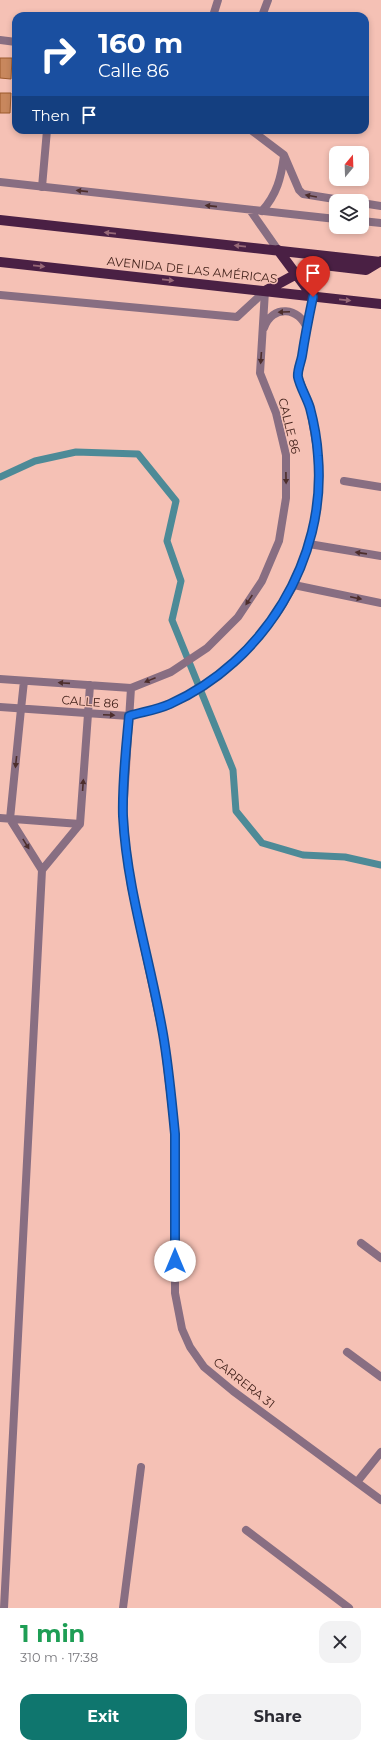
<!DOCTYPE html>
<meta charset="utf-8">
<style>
:root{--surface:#fff;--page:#f2f2f3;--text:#2b2b33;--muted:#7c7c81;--accent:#0f766e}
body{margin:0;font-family:Montserrat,sans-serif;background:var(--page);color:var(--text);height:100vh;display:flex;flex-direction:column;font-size:15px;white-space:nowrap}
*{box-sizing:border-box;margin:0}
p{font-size:13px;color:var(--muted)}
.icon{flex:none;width:22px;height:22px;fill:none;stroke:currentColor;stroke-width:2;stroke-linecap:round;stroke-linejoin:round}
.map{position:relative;height:1608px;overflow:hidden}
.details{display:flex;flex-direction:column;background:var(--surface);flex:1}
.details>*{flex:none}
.banner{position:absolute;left:12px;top:12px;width:357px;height:122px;border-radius:12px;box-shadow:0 2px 6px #0003;background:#1a4fa0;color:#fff;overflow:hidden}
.needle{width:26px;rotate:19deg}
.tools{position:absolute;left:329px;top:146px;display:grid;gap:8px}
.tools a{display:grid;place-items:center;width:40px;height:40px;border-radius:8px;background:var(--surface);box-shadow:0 2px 6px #0003;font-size:20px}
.pin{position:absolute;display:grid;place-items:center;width:34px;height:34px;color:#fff;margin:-41px -17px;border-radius:50% 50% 50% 0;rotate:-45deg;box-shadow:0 0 4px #0007}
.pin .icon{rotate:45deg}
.me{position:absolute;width:44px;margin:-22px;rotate:0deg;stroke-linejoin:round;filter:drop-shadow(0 0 3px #0008)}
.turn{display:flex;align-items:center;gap:14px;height:84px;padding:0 20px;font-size:18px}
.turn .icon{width:52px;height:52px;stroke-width:2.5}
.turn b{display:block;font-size:28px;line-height:34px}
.then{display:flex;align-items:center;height:38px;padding:0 20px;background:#0003;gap:8px;font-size:15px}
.round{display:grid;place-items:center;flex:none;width:42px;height:42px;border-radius:12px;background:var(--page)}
.summary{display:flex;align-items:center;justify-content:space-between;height:68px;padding:0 20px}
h1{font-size:24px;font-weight:700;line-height:30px;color:#1e9e55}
.action{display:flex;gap:8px;margin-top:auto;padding:8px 20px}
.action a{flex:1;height:46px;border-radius:12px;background:var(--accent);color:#fff;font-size:16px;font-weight:700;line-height:46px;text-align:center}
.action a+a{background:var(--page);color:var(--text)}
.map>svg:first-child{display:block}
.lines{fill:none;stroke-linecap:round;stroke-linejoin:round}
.stream{stroke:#4d8a97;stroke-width:7}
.building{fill:#c8875d;stroke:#9c5a2d}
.service{stroke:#886e82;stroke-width:8}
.minor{stroke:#886e82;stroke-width:8}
.primary{stroke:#4a2044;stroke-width:10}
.oneway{fill:#4d2e2c}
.oneway2{fill:#976877}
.route-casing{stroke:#114b97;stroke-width:10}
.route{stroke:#1a73e8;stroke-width:7}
.labels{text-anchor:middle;stroke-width:3;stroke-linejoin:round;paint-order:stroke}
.street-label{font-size:12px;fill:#3e1e17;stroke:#f5c1b5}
</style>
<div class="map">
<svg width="381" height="1608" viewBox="0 0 381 1608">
<rect width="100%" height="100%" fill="#f5c1b5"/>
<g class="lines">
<path class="stream" d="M0,477l35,-16 41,-9 62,2 38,47 -9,40 14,40 -9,39 61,150 3,41 26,32 41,12 42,2 36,8"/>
</g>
<path class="building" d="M0,58h12l-1,21 -11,-1z
M0,93h11l-1,20h-10z
M128,130h57v3l-57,-1z"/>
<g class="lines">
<path class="service" d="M213,16l5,-16
M262,16l6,-16
M0,40l16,2
M251,130l33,25 15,35 4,4 44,7
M42,187l5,-57
M362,203l19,3
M262,211c15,-17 19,-33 22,-55
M0,295l237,22 28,-26
M344,481l37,6
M309,544l72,12
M294,585l87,18
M0,818l80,6
M42,870l38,-46 8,-110
M246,1530l103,78
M4,1608l38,-738 -32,-51 11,-110
M123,1608l18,-141"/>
<path class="minor" d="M0,182l336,37
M250,210l28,40
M362,221l19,2
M264,328c8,-24 36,-21 43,1
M0,679l131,9 40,-16 36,-24 31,-31 24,-36 17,-40 7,-43v-43l-10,-42 -16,-40 5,-82
M131,688l-8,127 3,31 5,40 33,154 11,94v159l7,36 8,18 14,20 29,24 148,109
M0,707l129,9 40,-11 27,-14 30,-21 37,-38 17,-23 14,-24 15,-41 7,-29 3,-28 -1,-32 -8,-47 -12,-32 15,-79
M21,709l3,-28
M88,714l2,-29
M361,1243l20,15
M347,1352l34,25
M357,1482l24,-30"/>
<path class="primary" d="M0,220l381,42
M278,250l35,47
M0,262l381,42
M265,291l50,-27 51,6 15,-9"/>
</g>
<defs><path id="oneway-solid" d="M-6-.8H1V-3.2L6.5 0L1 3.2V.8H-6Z"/></defs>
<g class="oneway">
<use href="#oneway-solid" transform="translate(82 191) rotate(-174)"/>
<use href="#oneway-solid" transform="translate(311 196) rotate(-170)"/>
<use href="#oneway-solid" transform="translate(211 206) rotate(-174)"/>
<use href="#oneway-solid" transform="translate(284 312) rotate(178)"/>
<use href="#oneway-solid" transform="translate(261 358) rotate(94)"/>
<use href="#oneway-solid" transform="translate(286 478) rotate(89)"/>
<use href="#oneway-solid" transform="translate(361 553) rotate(-172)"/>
<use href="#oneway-solid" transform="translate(356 598) rotate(12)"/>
<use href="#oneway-solid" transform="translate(249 600) rotate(124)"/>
<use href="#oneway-solid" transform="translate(150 680) rotate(158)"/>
<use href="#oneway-solid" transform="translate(64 683) rotate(-176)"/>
<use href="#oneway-solid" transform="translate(109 715) rotate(3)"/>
<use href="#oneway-solid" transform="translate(16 762) rotate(96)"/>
<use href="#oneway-solid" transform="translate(83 785) rotate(-86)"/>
<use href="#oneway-solid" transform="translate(26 844) rotate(58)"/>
</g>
<g class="oneway2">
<use href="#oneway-solid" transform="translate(110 233) rotate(-174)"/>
<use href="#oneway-solid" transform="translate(240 246) rotate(-174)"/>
<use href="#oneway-solid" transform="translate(39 266) rotate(6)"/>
<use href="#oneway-solid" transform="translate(168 280) rotate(6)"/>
<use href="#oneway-solid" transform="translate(345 300) rotate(6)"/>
</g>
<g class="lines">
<defs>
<path id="route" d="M175,1261v-127c-3,-31 -6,-63 -11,-94 -12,-75 -37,-147 -41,-224 -1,-33 3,-67 6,-100 13,-4 28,-6 41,-12 94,-42 157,-145 148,-248 -1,-16 -4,-33 -8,-48 -3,-10 -10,-21 -12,-31 -1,-6 3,-15 4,-21 3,-20 7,-40 11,-59"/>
</defs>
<use href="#route" class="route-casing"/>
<use href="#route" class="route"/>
</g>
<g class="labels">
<g class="street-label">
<text transform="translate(192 270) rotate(6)" y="4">AVENIDA DE LAS AMÉRICAS</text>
<text transform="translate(289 426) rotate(76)" y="4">CALLE 86</text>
<text transform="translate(90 702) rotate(4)" y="4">CALLE 86</text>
<text transform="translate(244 1383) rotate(38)" y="4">CARRERA 31</text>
</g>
</g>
</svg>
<div class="tools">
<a><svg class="needle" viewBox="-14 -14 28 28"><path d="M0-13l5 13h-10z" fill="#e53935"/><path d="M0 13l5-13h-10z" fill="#7c7c81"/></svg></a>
<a><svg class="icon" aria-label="layers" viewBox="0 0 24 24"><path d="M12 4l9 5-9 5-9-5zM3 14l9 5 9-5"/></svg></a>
</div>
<div class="pin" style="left:313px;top:297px;background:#d93025"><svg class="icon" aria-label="arrive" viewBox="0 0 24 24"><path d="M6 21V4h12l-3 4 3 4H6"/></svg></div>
<svg class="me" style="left:175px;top:1261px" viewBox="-20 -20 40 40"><circle r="19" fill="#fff"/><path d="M0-13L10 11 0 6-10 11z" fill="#1a73e8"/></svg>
<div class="banner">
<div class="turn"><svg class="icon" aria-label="right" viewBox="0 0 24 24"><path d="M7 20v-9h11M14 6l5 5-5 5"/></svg><div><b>160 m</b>Calle 86</div></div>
<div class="then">Then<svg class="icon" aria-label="arrive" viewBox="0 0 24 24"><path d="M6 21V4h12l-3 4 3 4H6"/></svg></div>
</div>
</div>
<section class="details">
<div class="summary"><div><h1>1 min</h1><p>310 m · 17:38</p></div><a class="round"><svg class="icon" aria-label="close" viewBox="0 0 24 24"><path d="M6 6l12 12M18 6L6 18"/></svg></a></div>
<div class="action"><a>Exit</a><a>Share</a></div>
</section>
